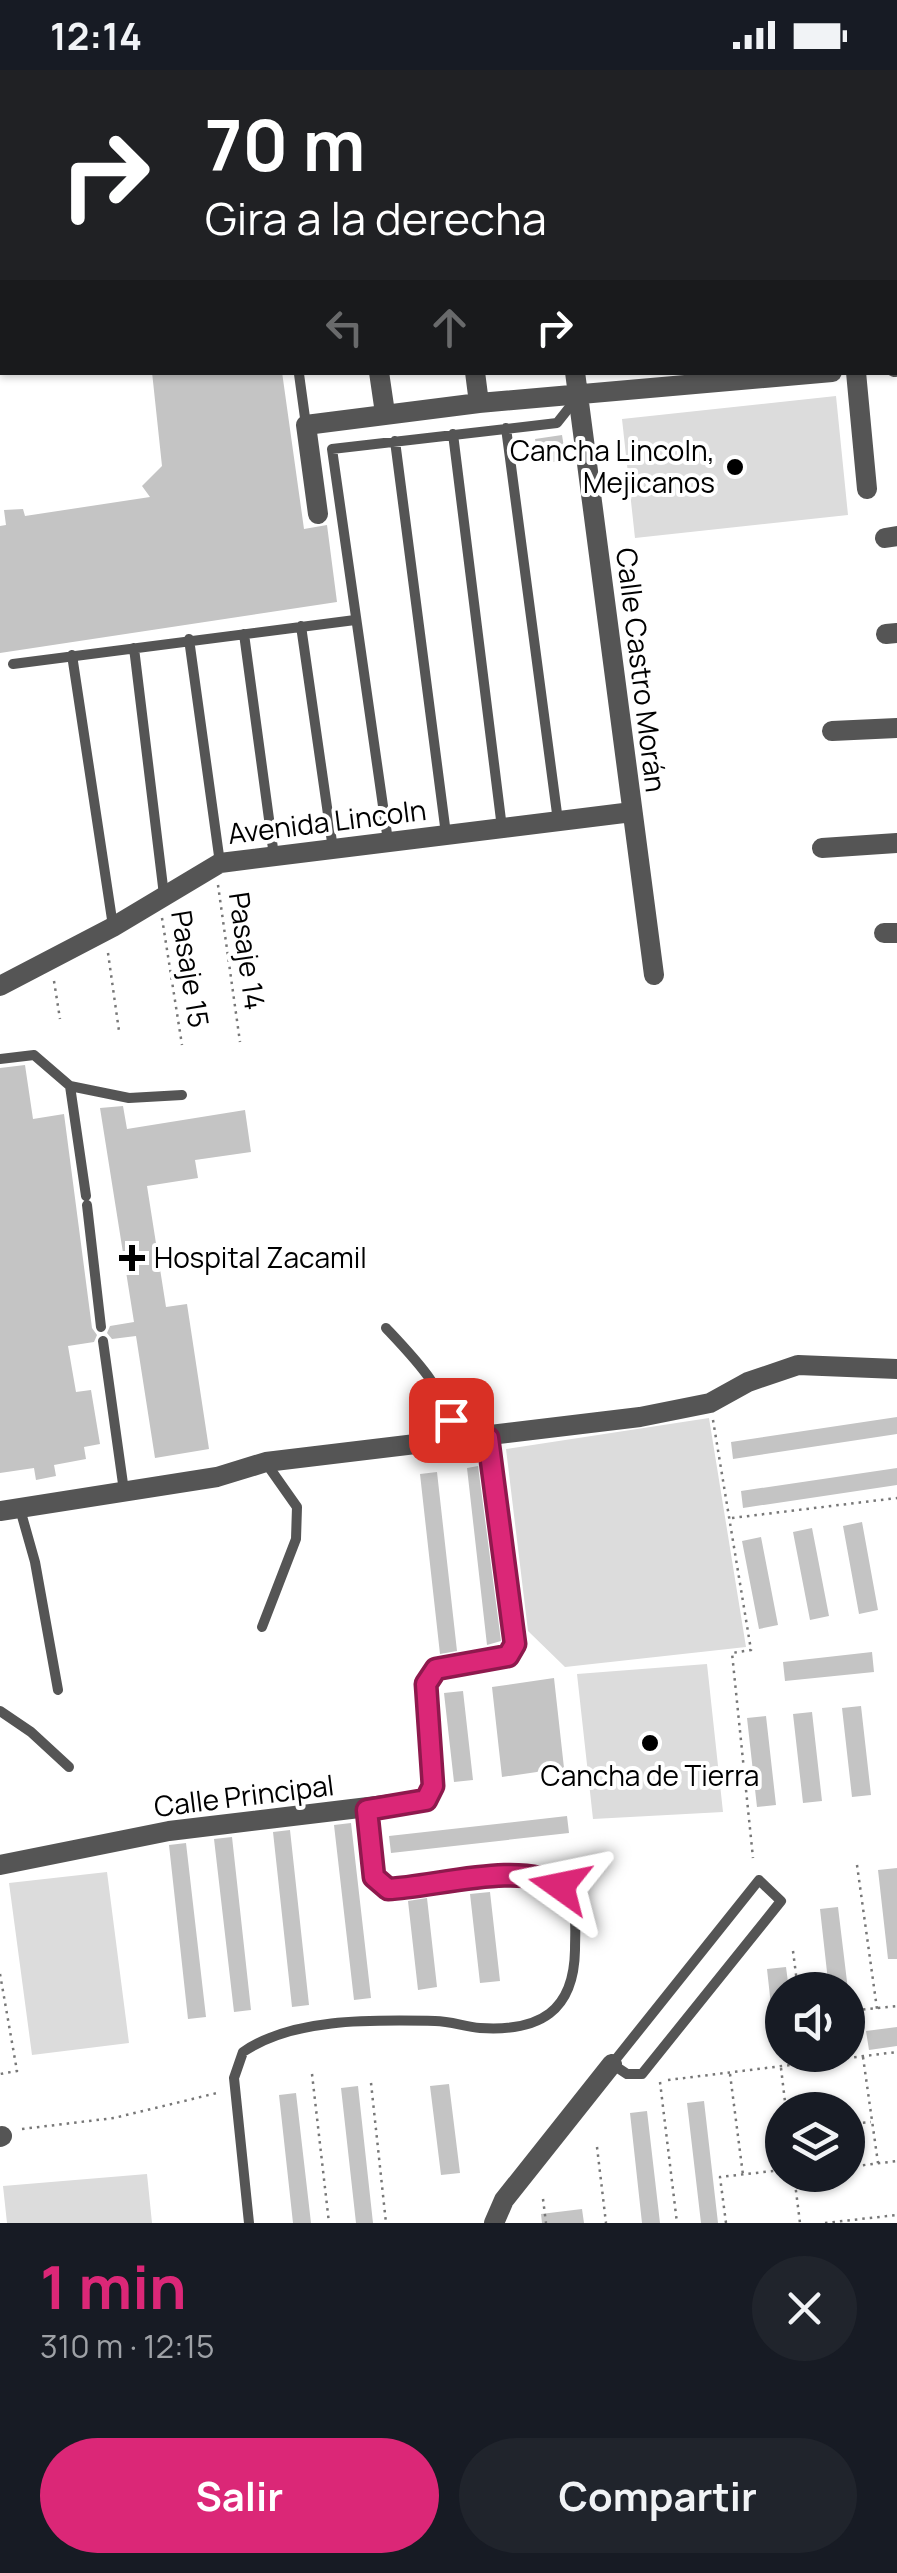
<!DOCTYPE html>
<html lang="es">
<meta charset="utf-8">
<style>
:root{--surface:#171b24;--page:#20242c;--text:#f1f3f6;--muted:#9ea1a6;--accent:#db2777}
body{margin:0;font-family:Manrope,sans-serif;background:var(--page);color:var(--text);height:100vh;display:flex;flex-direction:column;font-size:38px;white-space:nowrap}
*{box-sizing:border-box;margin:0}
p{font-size:32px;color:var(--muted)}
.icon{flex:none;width:55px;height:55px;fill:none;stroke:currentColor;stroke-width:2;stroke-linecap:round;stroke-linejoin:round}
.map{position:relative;height:2153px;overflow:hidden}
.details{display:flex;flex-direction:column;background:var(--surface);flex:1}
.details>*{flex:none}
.top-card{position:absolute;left:0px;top:0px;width:898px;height:305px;box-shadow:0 2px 8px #0004;background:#202124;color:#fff;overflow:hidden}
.tools{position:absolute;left:765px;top:1902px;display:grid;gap:20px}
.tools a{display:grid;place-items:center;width:100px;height:100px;border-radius:50%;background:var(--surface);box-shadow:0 2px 8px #0004;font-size:50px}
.pin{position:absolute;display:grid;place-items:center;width:85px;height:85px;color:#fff;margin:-42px;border-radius:20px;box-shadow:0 5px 15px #0006}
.me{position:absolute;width:110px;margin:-55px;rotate:282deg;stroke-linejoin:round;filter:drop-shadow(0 0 8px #0008)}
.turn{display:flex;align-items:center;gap:35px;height:210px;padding:0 40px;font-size:45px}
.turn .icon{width:130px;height:130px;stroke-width:2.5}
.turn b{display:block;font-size:70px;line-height:85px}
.lanes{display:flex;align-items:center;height:95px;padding:0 40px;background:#0003;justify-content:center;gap:50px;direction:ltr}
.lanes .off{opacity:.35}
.round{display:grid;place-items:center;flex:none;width:105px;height:105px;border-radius:52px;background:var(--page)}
.head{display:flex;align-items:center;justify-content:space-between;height:170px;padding:0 40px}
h1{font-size:60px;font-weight:700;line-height:75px;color:var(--accent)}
.button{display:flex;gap:20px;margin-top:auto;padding:20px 40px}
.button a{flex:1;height:115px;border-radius:60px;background:var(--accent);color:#fff;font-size:40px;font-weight:700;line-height:115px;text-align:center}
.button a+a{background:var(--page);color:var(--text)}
.status{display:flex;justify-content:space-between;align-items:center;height:70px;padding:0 50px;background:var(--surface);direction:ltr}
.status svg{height:28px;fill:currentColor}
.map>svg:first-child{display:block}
.green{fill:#dcdcdc}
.building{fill:#c4c4c4}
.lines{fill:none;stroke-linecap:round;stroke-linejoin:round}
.path{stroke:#777;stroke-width:2.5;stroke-dasharray:2.5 5;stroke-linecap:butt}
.service{stroke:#555;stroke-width:10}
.minor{stroke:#555;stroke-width:20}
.route-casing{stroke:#8e194d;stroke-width:25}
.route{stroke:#db2777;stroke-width:18}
.poi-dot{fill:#000;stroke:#fff;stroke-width:4}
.labels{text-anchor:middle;stroke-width:8;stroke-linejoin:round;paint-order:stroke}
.poi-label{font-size:28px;fill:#000;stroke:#fff;text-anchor:end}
.street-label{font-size:28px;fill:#000;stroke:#fff}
</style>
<div class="status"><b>12:14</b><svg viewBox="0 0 49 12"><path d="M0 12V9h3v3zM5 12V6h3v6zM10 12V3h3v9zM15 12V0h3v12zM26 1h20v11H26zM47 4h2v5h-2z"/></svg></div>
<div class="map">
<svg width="897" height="2153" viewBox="0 0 897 2153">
<rect width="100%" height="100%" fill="#fff"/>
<path class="green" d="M836,326l12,119 -213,23 -13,-119z
M709,1348l37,229 -181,20 -37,-36 -22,-182z
M707,1594l16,148 -130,7 -16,-145z
M107,1802l22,171 -97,12 -23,-172z
M147,2104l5,49h-145l-4,-37z"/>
<path class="building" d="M152,302h130l22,157 23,-4 10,77 -337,51v-127l6,-1 -2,-15 19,-1 2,7 125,-19 -8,-11 20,-20z
M562,365l4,25 -27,4 -4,-25z
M25,995l8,54 31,-5 28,214 5,7 -3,7 -26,4 8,46 15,-2 9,54 -16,3 2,12 -32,6 2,11 -20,4 -2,-12 -34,5v-405z
M123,1036l4,23 118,-19 6,42 -56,8 3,18 -51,8 19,121 21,-3 22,145 -54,9 -19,-122 -24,3 -5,-6 3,-7 24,-4 -34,-214z
M897,1347v17l-164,25 -2,-17z
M478,1396l23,175 -14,4 -20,-177z
M897,1398v17l-154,23 -2,-17z
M437,1402l20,179 -17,3 -20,-180z
M862,1452l16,88 -19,4 -16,-88z
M812,1458l17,88 -19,4 -17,-88z
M761,1467l17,88 -19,4 -17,-88z
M872,1582l2,20 -89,9 -2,-19z
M554,1608l10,90 -62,9 -10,-90z
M463,1621l10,89 -19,2 -10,-89z
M861,1636l10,89 -19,2 -10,-89z
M812,1642l10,89 -19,2 -10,-89z
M766,1646l10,89 -19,2 -10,-89z
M567,1746l2,17 -178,20 -2,-17z
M351,1753l20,175 -17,2 -20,-175z
M290,1760l19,175 -17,2 -19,-175z
M232,1767l19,173 -17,2 -20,-173z
M186,1773l20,174 -18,2 -19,-174z
M897,1798v91h-9l-10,-89z
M490,1822l10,89 -20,2 -10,-89z
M427,1828l10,89 -19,3 -10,-89z
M838,1837l10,83h-19l-9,-81z
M786,1897l3,23h-7v34h-9l-6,-55z
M897,1957v19l-28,4 -3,-19z
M449,2014l11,89 -19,2 -11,-89z
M358,2016l15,137h-17l-15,-135z
M296,2023l15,130h-18l-14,-128z
M704,2031l14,122h-17l-14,-120z
M647,2041l13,112h-18l-12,-110z
M582,2139l2,14h-42l-1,-9z"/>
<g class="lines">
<path class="path" d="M218,815l22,157
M162,848l20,127
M108,883l11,78
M54,911l6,38
M713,1350l38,230 -19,3 21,205
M732,1448l165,-20
M857,1795l20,144
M793,1881l5,39
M0,1904l17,97 -17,3
M848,1941l49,-5
M848,1949l6,37
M863,1987l15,106
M781,1998l5,42
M312,2004l17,149
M730,2004l13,101
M668,2010l229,-28
M660,2012l17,141
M371,2013l15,140
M848,2054l23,-2
M22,2059l92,-11 103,-25
M597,2077l9,76
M848,2097l49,-6
M794,2105l6,48
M543,2129l3,24
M726,2153l-6,-46 62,-7
M825,2153l72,-8"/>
<path class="service" d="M299,304l7,51
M506,358l52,393
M453,364l49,394
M395,371l51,393
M301,556l32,223
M244,564l30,222
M189,569l31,224
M134,578l30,247
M72,585l41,271
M13,594l342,-44
M388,771l-56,-392 225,-26 19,-24
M0,989l34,-4 36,31 59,12 53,-3
M70,1016l16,110
M87,1135l14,122
M386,1258c33,35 60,62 69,111
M103,1271l21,150
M20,1439l15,53 23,128
M262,1557l34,-88 1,-32 -31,-44
M0,1641l31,21 38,35
M759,1810l22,21 -139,173h-15l-15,-10z
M249,2153l-15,-145 9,-26c51,-35 132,-32 192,-31 16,0 30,6 45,7 60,4 94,-17 95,-78 0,-25 4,-45 -15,-64l-51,-10 -124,11 -12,-15 -6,-62"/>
<path class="minor" d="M26,0v2
M337,0v2
M430,0l1,2
M538,0l1,2
M639,0v2
M734,0v2
M827,0v2
M368,2l22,-2
M0,44h2
M895,297l2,-1
M379,302l6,41
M475,302l4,31
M575,302l79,603
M856,302l11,117
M318,444l-12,-89 173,-22 353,-31
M885,468l12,-2
M886,564l11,-1
M832,661l65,-3
M822,778l75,-5
M884,863h13
M0,916l113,-59 107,-64 412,-51
M0,1441l217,-34 49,-15 374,-45 70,-14 38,-21 50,-17 99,4
M0,1795l169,-34 257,-31 7,-14 -7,-102 9,-15 73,-14 7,-11 -27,-206
M0,2067l2,-1
M494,2153l10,-23 108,-136"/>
</g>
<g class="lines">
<defs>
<path id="route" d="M451,1350l4,21 33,-3 27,206 -7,12 -72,13 -10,15 7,102 -7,14 -59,10 7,67 14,12c47,-2 132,-28 172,-3"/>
</defs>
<use href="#route" class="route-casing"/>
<use href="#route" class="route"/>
</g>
<g class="poi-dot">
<circle cx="735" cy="397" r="10"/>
<path d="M127 1173h10v10h10v10h-10v10h-10v-10h-10v-10h10z"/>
<circle cx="650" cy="1673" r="10"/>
</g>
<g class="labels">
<g class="poi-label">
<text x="715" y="391">Cancha Lincoln,<tspan x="715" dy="32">Mejicanos</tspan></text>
<text x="154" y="1198" text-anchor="start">Hospital Zacamil</text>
<text x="650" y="1716" text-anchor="middle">Cancha de Tierra</text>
</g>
<g class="street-label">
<text transform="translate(641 600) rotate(83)" y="10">Calle Castro Morán</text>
<text transform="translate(327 752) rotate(-7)" y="10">Avenida Lincoln</text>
<text transform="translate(247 881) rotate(82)" y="10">Pasaje 14</text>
<text transform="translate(190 899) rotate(81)" y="10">Pasaje 15</text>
<text transform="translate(244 1726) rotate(-7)" y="10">Calle Principal</text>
</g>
</g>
</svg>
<div class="tools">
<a><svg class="icon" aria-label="sound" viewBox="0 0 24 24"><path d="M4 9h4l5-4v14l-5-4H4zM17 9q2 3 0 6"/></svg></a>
<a><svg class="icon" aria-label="layers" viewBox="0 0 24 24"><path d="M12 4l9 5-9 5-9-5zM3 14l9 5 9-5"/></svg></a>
</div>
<div class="pin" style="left:451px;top:1350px;background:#d93025"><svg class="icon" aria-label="arrive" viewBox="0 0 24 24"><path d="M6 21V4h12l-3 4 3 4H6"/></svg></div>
<svg class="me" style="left:560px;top:1816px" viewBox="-20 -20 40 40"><path d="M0-17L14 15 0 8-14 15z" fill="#db2777" stroke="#fff" stroke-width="4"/></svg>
<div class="top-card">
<div class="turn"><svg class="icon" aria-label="right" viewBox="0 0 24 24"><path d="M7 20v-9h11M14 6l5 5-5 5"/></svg><div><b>70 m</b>Gira a la derecha</div></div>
<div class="lanes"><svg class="icon off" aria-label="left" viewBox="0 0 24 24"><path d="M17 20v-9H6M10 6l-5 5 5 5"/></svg><svg class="icon off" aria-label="ahead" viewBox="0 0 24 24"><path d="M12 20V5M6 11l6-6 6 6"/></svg><svg class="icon" aria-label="right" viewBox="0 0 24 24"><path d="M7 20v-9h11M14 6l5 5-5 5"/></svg></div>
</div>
</div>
<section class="details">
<div class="head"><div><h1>1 min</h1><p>310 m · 12:15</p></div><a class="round"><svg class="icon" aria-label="close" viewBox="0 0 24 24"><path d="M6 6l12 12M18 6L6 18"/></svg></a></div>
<div class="button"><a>Salir</a><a>Compartir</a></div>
</section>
